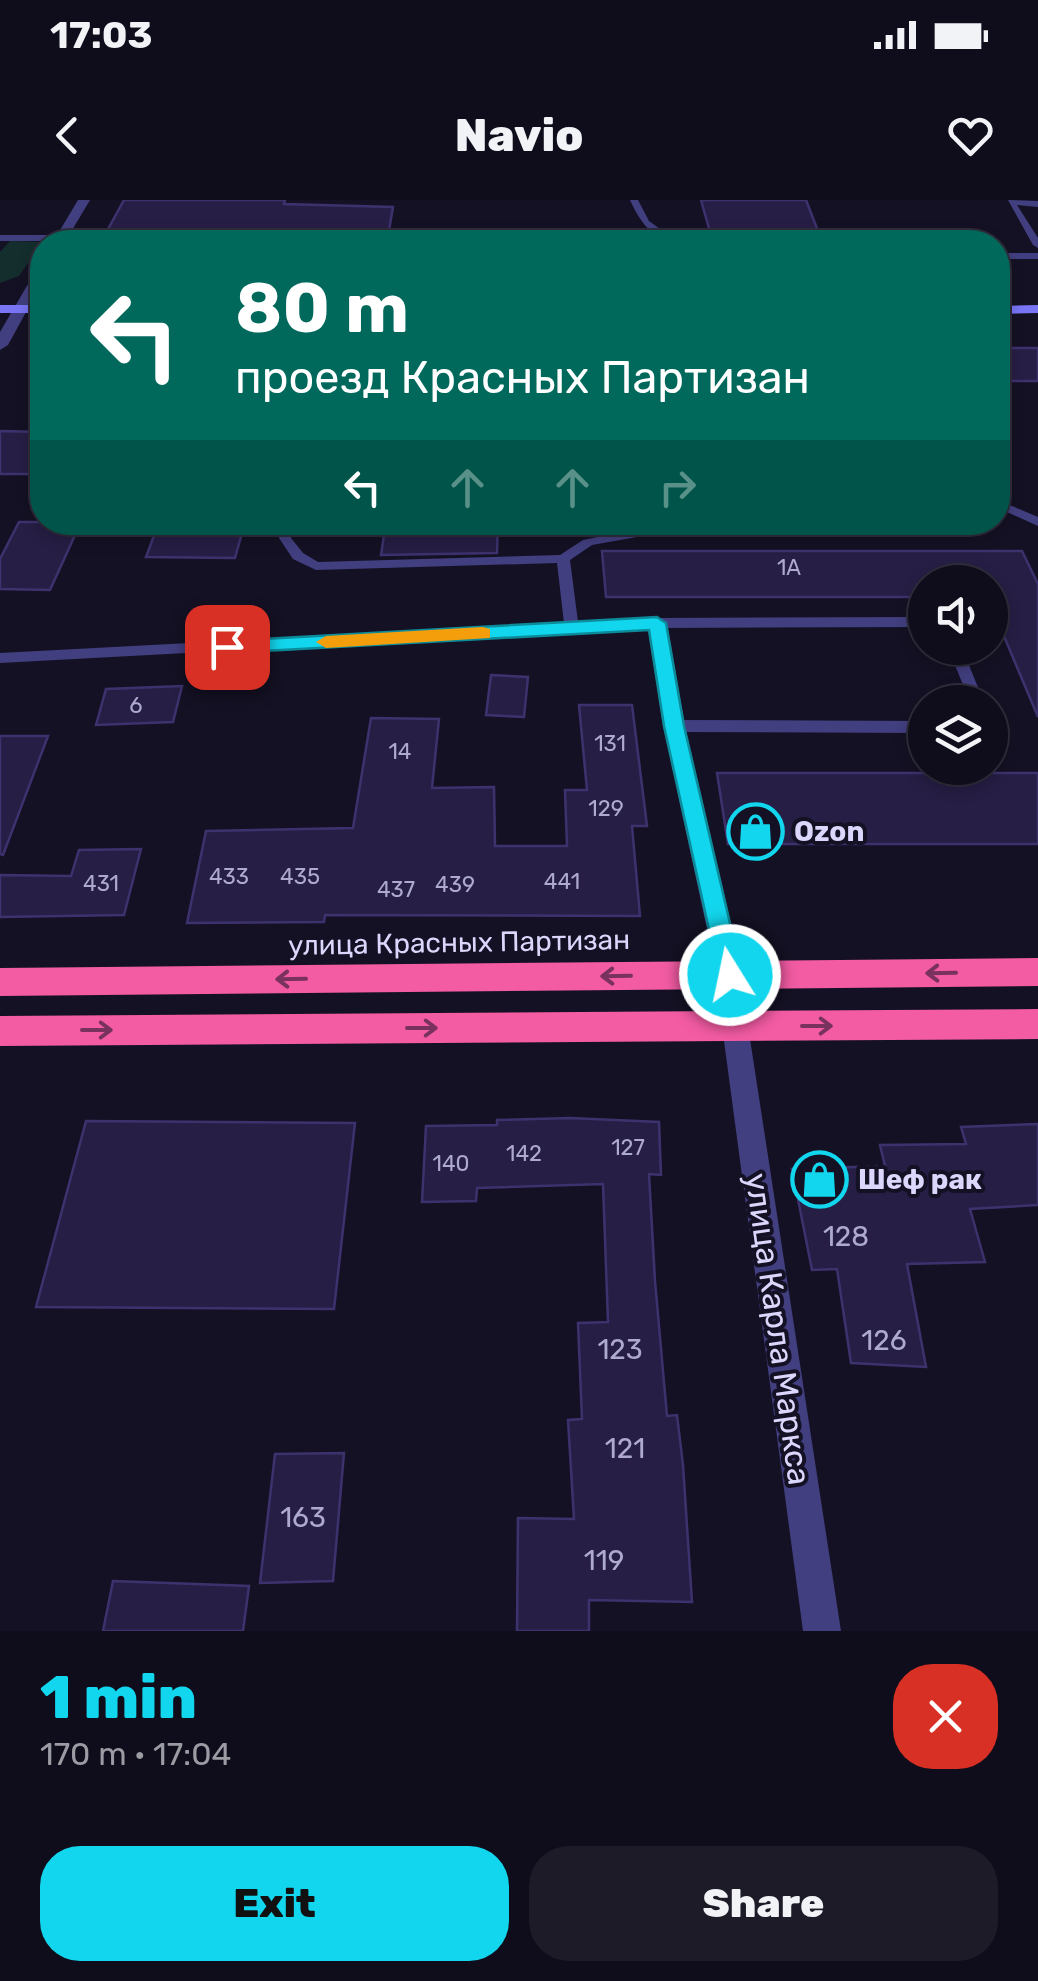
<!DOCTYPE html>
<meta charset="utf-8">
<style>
:root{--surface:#0f0d1b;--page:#1d1b28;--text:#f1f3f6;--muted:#9b9ca3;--line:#2f2d3a;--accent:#12d6ed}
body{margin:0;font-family:Rubik,sans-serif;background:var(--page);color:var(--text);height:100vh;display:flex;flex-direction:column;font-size:38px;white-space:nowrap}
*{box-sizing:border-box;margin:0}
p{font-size:32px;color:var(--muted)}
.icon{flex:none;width:55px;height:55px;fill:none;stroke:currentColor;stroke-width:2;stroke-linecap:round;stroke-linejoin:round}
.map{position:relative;height:1431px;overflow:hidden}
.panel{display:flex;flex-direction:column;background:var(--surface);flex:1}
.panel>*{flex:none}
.banner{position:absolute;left:30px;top:30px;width:980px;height:305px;border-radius:40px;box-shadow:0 5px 15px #0003,0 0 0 2px var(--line);background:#00695c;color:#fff;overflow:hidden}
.fabs{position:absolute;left:908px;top:365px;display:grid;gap:20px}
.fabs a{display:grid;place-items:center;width:100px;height:100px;border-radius:50%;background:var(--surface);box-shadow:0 5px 15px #0003,0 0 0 2px var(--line);font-size:50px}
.pin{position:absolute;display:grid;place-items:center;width:85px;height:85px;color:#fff;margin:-42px;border-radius:20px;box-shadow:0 5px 15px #0006}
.me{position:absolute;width:110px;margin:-55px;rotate:350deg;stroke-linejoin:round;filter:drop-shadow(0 0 8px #0008)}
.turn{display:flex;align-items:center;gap:35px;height:210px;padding:0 40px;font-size:45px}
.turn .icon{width:130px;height:130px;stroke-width:2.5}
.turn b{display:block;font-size:70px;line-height:85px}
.lanes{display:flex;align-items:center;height:95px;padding:0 40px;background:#0003;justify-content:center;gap:50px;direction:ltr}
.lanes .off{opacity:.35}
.round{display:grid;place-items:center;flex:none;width:105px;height:105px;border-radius:40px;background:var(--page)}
.head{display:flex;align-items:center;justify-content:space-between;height:170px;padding:0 40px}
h1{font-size:60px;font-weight:800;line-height:75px;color:var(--accent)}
.cta{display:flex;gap:20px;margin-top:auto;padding:20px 40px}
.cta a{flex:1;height:115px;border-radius:40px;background:var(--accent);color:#111;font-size:40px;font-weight:800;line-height:115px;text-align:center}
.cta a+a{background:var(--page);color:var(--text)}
.status{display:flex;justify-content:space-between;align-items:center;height:70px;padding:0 50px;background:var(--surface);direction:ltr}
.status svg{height:28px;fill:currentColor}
header{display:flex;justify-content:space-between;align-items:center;height:130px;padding:0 40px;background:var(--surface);font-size:45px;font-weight:800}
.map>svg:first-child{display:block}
.green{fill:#142e2d}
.building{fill:#261e44;stroke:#3e326e;stroke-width:2.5}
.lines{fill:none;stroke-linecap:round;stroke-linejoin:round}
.lane{fill:#423f80;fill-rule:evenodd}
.street{fill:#423f80;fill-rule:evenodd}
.secondary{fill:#7975f5;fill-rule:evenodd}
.highway{fill:#f35ba3;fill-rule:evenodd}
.oneway{stroke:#78325d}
.route{fill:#12d6ed;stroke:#0c8b9a;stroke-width:2.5}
.slow{fill:#f59e0b}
.labels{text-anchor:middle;stroke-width:8;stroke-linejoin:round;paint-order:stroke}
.number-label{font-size:22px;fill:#aea9ce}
.poi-label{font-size:28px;font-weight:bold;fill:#dbd7fc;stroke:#141124;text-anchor:start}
.street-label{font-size:28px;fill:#dbd7fc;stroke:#141124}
.near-number-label{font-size:28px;fill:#aea9ce}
.near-street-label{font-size:32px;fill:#dbd7fc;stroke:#141124}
</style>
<div class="status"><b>17:03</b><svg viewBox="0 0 49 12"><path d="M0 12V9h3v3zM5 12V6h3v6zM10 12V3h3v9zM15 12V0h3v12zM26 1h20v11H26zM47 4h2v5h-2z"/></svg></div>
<header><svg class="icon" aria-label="back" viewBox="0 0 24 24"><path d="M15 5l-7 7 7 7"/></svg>Navio<svg class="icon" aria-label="heart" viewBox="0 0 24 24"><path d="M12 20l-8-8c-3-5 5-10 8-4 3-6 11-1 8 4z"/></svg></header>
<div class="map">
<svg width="1038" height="1431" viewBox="0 0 1038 1431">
<rect width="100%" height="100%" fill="#141124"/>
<path class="green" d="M10,41l33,1 -24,34 -19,7v-31z"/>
<path class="building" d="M124,0h161l-1,4 109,3 -6,35h-286z
M701,0h105l12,31 -108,1z
M998,148h40v33h-40z
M0,231l42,1v42h-42z
M19,322h62l-31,68 -50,-1v-30z
M159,322h86l-10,36 -89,-1z
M386,322h112l-1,31 -116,2z
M602,351h420l16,33v133l-48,-114v-21h-65v15h-319z
M491,475l37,2 -4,40 -38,-2z
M182,486l-9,36 -77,3 10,-36z
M579,505h53l15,121h-15l8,90 -315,-1 -1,7 -137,1 19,-92 147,-3 18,-110 68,1 -7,69 62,-1 1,59h72l-2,-56h22z
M0,536h48l-45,119 -3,-1z
M717,573h321v71h-310z
M141,649l-17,66 -124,2v-42l71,1 8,-26z
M570,918l89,4 2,53 -12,-1 6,107 12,135 10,-1 6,50 9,137 -103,-2v31h-72l1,-113 56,1 -6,-99 14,-1 -4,-96 30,-1 -5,-138 -126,4 -1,13 -54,1 4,-76 71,-1v-5z
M86,921l269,2 -21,186 -298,-2z
M1038,924v81l-68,4 15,53 -78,2 19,103 -75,-4 -14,-94 -25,1 -20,-101 93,-3 -5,-21 86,-1 -5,-17z
M344,1253l-11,128 -73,2 15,-129z
M113,1381l136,5 -6,45h-140z"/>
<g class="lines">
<path class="lane" d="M630,0h8l11,21 29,21c-25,0 -39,-22 -48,-42z
M1008,0l30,1v6l-21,-2 21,33v10l-5,-3z
M0,35h61l5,3 -5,3h-61z
M998,53h40v6h-40z
M998,89l5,3 8,20 -9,-2 -4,-9z
M998,300l40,17v9l-40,-18z
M282,322h12l-3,16 12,15 15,9 242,-7 23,-15 54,-11 359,-7 -14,8 -345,7 -45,8 -22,15 8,62 79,-4 268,-1v10l-268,1 -657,35v-10l564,-30 -7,-60 -241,7 -23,-11 -14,-21z
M948,448h14l22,54h-14z
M674,520l251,1v12l-251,-1 -8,-6z"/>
<path class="street" d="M78,0h12l-25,42h-12z
M42,68v15l-34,62 -8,5v-18l35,-60z
M657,416l10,7 18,103 58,249 -4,8 -9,4 -9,-4 -4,-8 -54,-249 -16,-103z
M735,814l10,3 3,9 93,605h-38l-81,-605 3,-9z"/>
<path class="secondary" d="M0,105h42v8h-42z
M1038,105v8l-40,1v-8z"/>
<path class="highway" d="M1038,758v28l-1038,10v-28z
M1038,809v30l-1038,7v-30z"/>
</g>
<defs><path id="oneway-shaft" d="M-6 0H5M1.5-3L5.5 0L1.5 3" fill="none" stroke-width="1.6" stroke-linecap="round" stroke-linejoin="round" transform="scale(2.5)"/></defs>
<g class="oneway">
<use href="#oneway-shaft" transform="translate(941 773) rotate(179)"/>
<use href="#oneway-shaft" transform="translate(616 776) rotate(179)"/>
<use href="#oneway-shaft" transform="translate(291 779) rotate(179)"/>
<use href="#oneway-shaft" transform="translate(817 826)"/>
<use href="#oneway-shaft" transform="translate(422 828)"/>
<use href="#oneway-shaft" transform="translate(97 830)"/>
</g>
<path class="route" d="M657,417l9,6 18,103 58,249 -3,7 -9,3 -8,-3 -3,-7 -55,-249 -15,-96 -422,23 -9,-6 9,-6z"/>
<path class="slow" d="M483,427l7,2v9l-164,10 -10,-6 10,-6z"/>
<defs>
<symbol id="shop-ring" viewBox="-11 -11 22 22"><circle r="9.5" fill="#141124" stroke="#12d6ed" stroke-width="1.5"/><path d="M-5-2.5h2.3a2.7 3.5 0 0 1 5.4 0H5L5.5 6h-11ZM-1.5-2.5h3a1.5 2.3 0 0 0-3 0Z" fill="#12d6ed"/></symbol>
</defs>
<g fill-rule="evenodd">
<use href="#shop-ring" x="724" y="600" width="63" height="63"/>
<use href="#shop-ring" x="788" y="948" width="63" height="63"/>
</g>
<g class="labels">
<g class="number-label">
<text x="789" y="375">1А</text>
<text x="136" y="513">6</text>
<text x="610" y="551">131</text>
<text x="400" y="559">14</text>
<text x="606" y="616">129</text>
<text x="229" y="684">433</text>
<text x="300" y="684">435</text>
<text x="562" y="689">441</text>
<text x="101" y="691">431</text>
<text x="455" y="692">439</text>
<text x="396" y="697">437</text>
<text x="628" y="955">127</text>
<text x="524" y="961">142</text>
<text x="451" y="971">140</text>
</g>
<g class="poi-label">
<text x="794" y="641">Ozon</text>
<text x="858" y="989">Шеф рак</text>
</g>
<g class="street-label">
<text transform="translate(459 742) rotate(-1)" y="10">улица Красных Партизан</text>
</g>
<g class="near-number-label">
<text x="846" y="1046">128</text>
<text x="884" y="1150">126</text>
<text x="620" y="1159">123</text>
<text x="625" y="1258">121</text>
<text x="303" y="1327">163</text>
<text x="604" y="1370">119</text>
</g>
<g class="near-street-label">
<text transform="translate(778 1129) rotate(82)" y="11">улица Карла Маркса</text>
</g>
</g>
</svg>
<div class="fabs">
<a><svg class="icon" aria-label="sound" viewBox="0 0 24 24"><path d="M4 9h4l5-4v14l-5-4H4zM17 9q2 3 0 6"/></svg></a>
<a><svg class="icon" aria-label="layers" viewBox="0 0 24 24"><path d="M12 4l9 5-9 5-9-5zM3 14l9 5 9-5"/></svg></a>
</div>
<div class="pin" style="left:227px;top:447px;background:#d93025"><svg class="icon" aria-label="arrive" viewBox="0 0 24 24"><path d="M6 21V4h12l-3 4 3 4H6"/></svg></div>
<svg class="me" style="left:730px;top:775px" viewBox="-20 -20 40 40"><circle r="17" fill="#12d6ed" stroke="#fff" stroke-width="3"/><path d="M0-11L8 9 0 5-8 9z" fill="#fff"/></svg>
<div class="banner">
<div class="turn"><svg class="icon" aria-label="left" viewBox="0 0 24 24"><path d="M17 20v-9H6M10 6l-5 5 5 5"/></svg><div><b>80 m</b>проезд Красных Партизан</div></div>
<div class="lanes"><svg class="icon" aria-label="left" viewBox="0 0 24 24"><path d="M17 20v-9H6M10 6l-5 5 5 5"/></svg><svg class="icon off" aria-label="ahead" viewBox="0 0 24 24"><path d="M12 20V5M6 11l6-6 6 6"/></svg><svg class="icon off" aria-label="ahead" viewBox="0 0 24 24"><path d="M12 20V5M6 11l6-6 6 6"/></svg><svg class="icon off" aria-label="right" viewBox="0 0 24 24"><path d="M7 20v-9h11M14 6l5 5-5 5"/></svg></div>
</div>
</div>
<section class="panel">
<div class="head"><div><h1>1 min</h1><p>170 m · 17:04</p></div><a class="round" style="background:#d93025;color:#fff"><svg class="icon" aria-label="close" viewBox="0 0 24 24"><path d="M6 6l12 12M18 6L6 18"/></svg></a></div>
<div class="cta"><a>Exit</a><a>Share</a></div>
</section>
